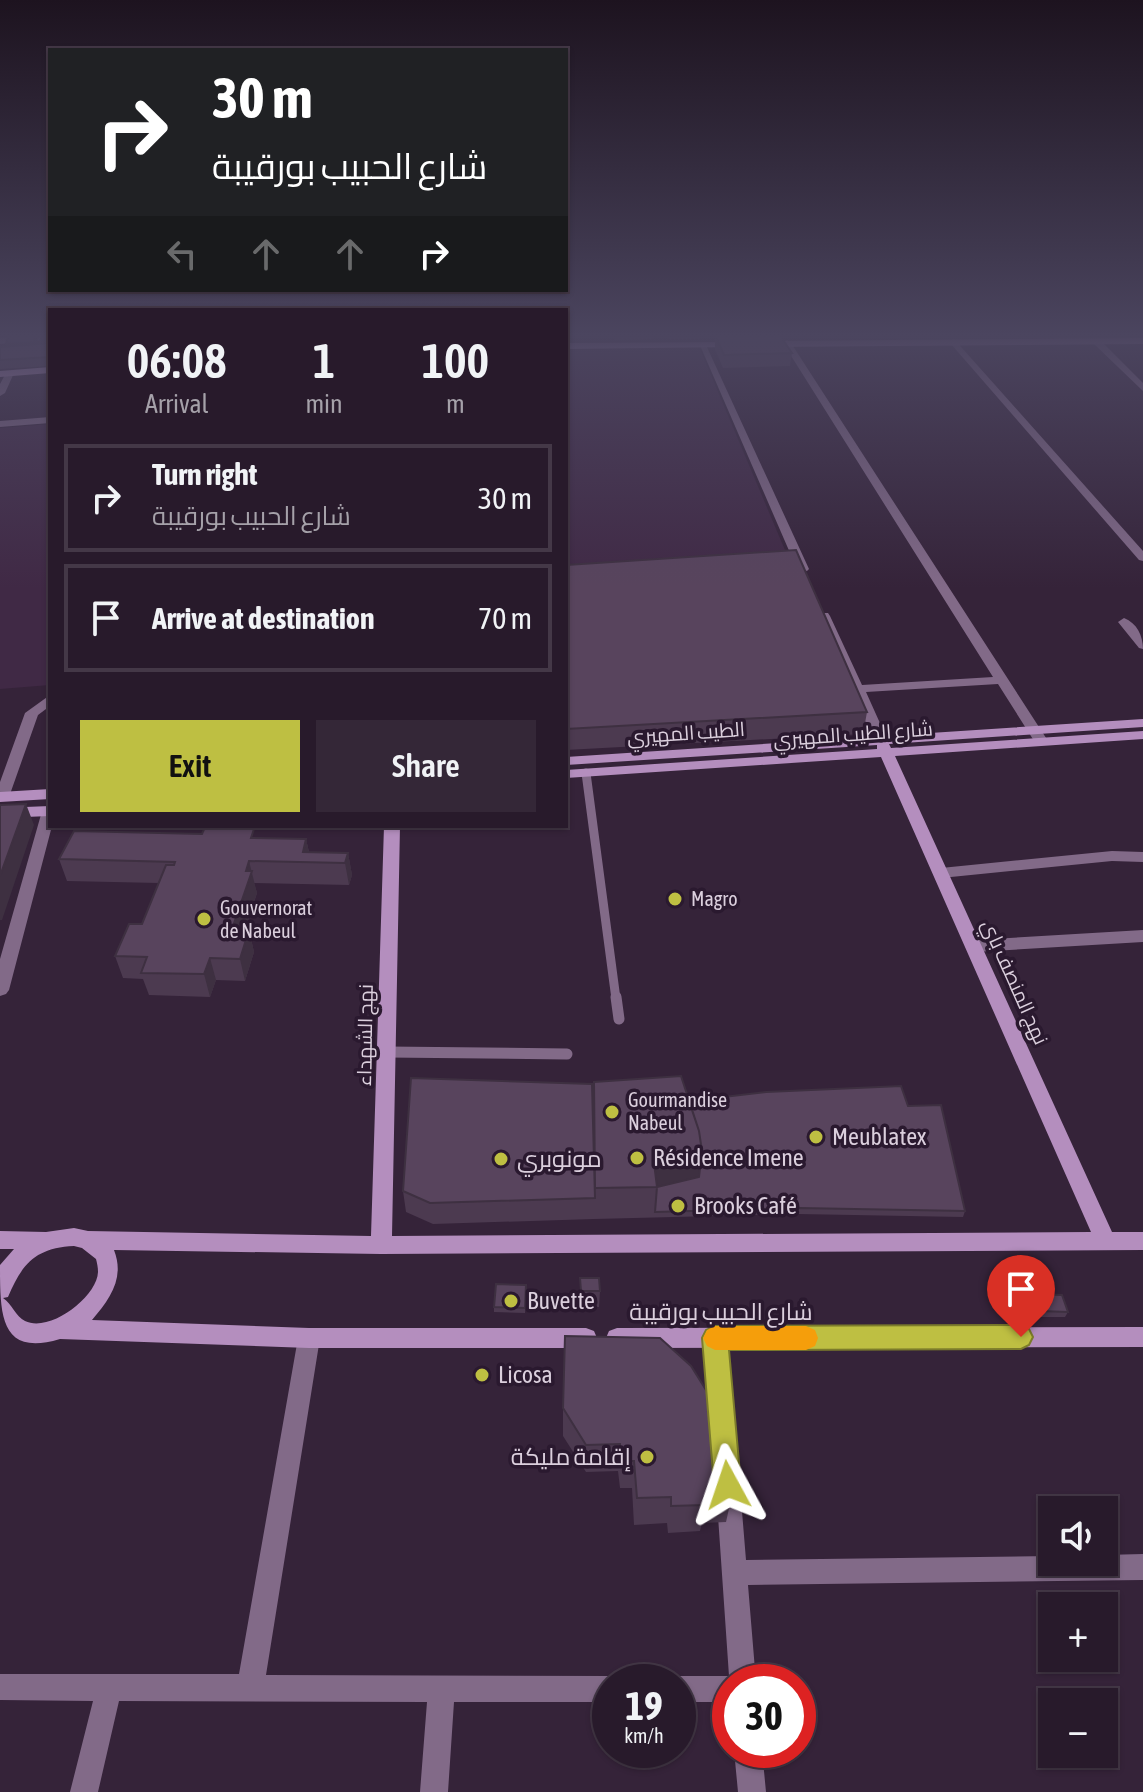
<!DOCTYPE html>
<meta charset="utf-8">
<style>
:root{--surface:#281a2b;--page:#342737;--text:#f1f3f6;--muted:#a5a1a9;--line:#443847;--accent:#bebf42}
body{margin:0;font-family:"Asap Condensed",Cairo,sans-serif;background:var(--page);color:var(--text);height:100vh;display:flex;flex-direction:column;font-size:30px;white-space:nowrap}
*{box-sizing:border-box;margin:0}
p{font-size:26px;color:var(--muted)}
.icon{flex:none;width:44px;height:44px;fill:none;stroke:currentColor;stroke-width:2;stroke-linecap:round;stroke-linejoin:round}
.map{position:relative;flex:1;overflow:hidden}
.side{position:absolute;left:48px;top:308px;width:520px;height:520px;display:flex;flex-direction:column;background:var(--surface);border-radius:0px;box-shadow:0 2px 6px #0004,0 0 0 2px var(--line)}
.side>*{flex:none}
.hud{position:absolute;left:48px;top:48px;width:520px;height:244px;border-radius:0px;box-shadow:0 2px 6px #0004,0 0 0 2px var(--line);background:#202124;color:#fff;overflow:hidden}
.fabs{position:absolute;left:1038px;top:1496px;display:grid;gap:16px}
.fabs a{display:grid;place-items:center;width:80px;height:80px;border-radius:0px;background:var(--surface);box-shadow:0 2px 6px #0004,0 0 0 2px var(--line);font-size:40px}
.speed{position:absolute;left:592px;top:1664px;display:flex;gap:16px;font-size:40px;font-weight:700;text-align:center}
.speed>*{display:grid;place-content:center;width:104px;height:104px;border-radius:50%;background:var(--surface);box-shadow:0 2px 6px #0004,0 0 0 2px var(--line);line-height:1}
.speed small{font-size:20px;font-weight:400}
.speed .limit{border:12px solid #d22;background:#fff;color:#111}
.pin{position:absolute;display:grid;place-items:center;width:68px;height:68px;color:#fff;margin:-82px -34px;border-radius:50% 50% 50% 0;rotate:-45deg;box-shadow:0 0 8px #0007}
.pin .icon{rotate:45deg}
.me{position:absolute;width:88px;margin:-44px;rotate:355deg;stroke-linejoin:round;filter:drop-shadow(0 0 6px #0008)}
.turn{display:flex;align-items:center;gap:28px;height:168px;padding:0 32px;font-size:36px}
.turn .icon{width:104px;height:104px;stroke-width:2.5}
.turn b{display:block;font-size:56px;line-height:68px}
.lanes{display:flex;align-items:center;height:76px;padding:0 32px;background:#0003;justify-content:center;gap:40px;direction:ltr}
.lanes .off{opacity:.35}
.eta{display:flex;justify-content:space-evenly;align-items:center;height:136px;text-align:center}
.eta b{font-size:48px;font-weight:600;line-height:56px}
.cta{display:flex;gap:16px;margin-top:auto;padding:16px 32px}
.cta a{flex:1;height:92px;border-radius:0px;background:var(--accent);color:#111;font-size:32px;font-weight:600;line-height:92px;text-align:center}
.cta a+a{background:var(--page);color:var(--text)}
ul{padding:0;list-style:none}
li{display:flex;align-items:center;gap:24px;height:108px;margin:0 16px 12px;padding:0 16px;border:4px solid var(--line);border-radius:0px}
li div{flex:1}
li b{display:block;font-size:30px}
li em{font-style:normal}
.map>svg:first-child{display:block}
.built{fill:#402945}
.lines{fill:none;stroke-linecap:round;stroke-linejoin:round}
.lane-far1{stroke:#826a88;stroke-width:9}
.lane{stroke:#826a88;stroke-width:11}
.street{fill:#826a88;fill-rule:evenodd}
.secondary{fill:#b48ebe;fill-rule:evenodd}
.wall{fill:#4c3a50}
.shaded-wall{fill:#3e3041}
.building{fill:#58445d;stroke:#3e3041;stroke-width:2}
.route{fill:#bebf42;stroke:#7c7c2b;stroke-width:2}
.slow{fill:#f59e0b}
.poi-dot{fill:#bebf42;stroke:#2a192f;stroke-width:3}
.labels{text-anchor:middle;stroke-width:7;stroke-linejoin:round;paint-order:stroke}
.street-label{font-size:20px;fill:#dbcfdd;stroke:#2a192f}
.poi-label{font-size:20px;fill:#dbcfdd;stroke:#2a192f;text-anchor:start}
.near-poi-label{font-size:24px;fill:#dbcfdd;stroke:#2a192f;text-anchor:start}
.near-street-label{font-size:24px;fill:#dbcfdd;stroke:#2a192f}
</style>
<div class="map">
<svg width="1143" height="1792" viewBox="0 0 1143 1792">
<rect width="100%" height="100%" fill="#352339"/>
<path class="built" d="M699,347l94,222 -227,16v-235z
M50,424v261l-50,4v-261z"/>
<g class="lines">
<path class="lane-far1" d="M586,773l30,226"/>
<path class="lane" d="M616,997l3,22
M387,1052l180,2"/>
<path class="street" d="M50,337l-3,3 -47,4v-6z
M954,339l189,212v10l-4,-1 -188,-216 -1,-2z
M1093,339h6l44,44v8l-50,-48z
M787,340l4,3 257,398 -2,3h-10l-38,-60 -132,8 22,49 -7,4 -7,-4 -56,-125 2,-3h8l2,3 32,69 131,-8 -210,-334z
M699,343l7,2 103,224 -2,2 -10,-2z
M7,371l7,2 -9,20 -5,3v-12z
M50,417v6l-50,4v-6z
M1124,618c13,5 19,18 19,31l-4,-1 -21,-26z
M50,695v11l-12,9 -29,82 -2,3 -7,1v-19l25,-69z
M49,806l1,20h2l-43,164 -3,4 -6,2v-37l42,-148z
M1112,851l31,1v10l-31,-1 -171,17 -8,-5 8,-5z
M1143,930v12l-168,10 -6,-2 -2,-4 2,-4 6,-2z
M309,1328l8,3 3,7 -54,337 344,1 10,6h-10v20h-156l-6,90h-28l7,-90 -308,-1 -21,91h-28l23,-91 -93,-1v-26h239l59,-336 3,-7z
M715,1328l8,3 3,7 11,114 -4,8 -8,4 -8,-4 -4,-8 -9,-114 3,-7z
M728,1475l8,4 4,8 6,73 306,-4v6h52v-7l39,-1v26l-395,5 8,97h-26v20h-52v-20h-10l1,-2 9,-4h51l-13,-189 4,-8z
M734,1750h28l4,42h-28z"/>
<path class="secondary" d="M1143,338v6l-379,3 -4,-3 4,-3z
M739,342l1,2 -4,3 -170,2v-6z
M50,367v6l-50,4v-6z
M1143,719v8l-254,17 2,4 252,-17v8l-248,17 217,476h31v18l-762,4 -267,-4c11,28 -4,49 -22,70l217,8h277l8,3 3,7 -3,7 -8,3h-277l-249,-9c-60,18 -60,-24 -60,-74l14,-16h-14v-18l46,1 28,-4 14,3 283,5 13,-410h16l-8,410 699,-4 -210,-475 -315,21v-8l311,-21v-4l-311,20v-8zM74,1246l8,2 14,11c1,4 2,8 2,13 -1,25 -48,61 -73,49 -9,-4 -13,-17 -22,-23l5,-1c14,-33 27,-49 66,-51z
M50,789v10l-50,3v-10z
M50,806v10l-50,2v-10z
M1143,1327v20l-526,1 -8,-3 -3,-7 3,-7 8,-3z"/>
</g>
<path class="wall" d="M7,337h30v7h4l-1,-3 10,-4v29l-50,3v-22h7l-1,-3 2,-7z
M614,337h40v2l-39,1z
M667,337h33v2h-32z
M715,337h66l11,16 -2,13 -67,2 -8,-19z
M566,565l301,147 -4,22 -297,16z
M256,838l50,1 3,13 39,1 4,22 -3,10 -95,-2 3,10 -12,37h4l5,22 -9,29 -29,-1 -6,17 -61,-2 -6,-16 -20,-1 -8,-22 27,-32 17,-41 -92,-2 -8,-22z
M689,1101l219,5 57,105 -2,6 -165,-3 -204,5 -161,5 -27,-12 -3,-21 190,-66z
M580,1278l20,13 -1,16h-18z
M526,1291l-1,22 -31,-1v-5z
M1035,1294l33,18 -3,5h-28l-5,-17z
M563,1408l169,87 -6,27 -24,1 -2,8 -32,2 -1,-10 -33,2 -2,-37h-12l-2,-17 -32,1 -23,-36z"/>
<path class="shaded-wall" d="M37,337l1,4 -2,9 -27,2 -3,-8z
M26,804l8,21 -32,95h-2v-44z
M306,839l5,22 -8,-9z
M348,853l4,22 -3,10 -4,-22z
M249,861l8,32 -20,58 -5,-22z
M249,930l5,22 -9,29 -5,-22z
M210,958l6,22 -6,17 -6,-23z
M702,1151l-4,32 -41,4 -3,-24z"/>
<path class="building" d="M8,337h27l-1,5 -28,2z
M41,337h9v4h-10z
M716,337h65l11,16 -68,2z
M50,343v14l-50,3v-13z
M796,550l71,162 -301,17v-164z
M26,804l-26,72v-71z
M205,827l49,2 -3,9 55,1 -3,13 45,1 -3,10 -96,-2 -3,10h6l-20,58 17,1 -9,29 -30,-1 -6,16 -63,-1 6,-16 -32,-1 14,-32h13l24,-59h8l1,-3 -116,-3 15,-28 128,3z
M681,1076l18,55 3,20 -48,12 3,24 -62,1 -1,-106z
M411,1078l181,6 3,114 -165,5 -27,-12z
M901,1086l7,20 33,-1 24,106 -166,-3 -144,4 2,-25 42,-10 3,-26 -3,-20 -10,-30 77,-9z
M580,1278h19l1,13h-19z
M496,1284l30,1 -1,23 -31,-1z
M1035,1294l27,1 6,17 -28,-1z
M565,1336l95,2 31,28 30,48 11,81 -28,2 1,8 -34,1v-9l-34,1 -3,-37h-13l-1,-17 -34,1 -23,-37z"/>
<linearGradient id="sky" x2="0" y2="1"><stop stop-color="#1d131f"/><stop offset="0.57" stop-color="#4b455f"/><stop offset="1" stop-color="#4b455f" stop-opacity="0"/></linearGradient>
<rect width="1143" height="588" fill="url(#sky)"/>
<path class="route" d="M1021,1325l8,4 4,8 -4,8 -8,4 -292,1 12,135 -4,10 -9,4 -10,-4 -4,-10 -12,-147 4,-8 9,-4z"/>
<path class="slow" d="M715,1326h91l9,4 3,8 -3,8 -9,4h-91l-8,-4 -4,-8 4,-8z"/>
<g class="poi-dot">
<circle cx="675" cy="899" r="8"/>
<circle cx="204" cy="919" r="8"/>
<circle cx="612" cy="1112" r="8"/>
<circle cx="816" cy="1137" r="8"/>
<circle cx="637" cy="1158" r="8"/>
<circle cx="501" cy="1159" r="8"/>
<circle cx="678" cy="1206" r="8"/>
<circle cx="511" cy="1301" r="8"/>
<circle cx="482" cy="1375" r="8"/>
<circle cx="647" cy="1457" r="8"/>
</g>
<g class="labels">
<g class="street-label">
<text transform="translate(686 733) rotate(-4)" y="7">الطيب المهيري</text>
<text transform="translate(853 734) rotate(-4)" y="7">شارع الطيب المهيري</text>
<text transform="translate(1015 982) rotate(66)" y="7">نهج المنصف باي</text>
<text transform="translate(365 1035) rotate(-89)" y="7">نهج الشهداء</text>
</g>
<g class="poi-label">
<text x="691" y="906">Magro</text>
<text x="220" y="915">Gouvernorat<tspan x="220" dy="23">de Nabeul</tspan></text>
<text x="628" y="1107">Gourmandise<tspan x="628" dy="23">Nabeul</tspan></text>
</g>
<g class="near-poi-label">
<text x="832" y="1145">Meublatex</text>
<text x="653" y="1166">Résidence Imene</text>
<text x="517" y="1167">مونوبري</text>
<text x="694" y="1214">Brooks Café</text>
<text x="527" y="1309">Buvette</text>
<text x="498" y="1383">Licosa</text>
<text x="631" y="1465" text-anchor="end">إقامة مليكة</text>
</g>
<g class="near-street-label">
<text x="721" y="1320">شارع الحبيب بورقيبة</text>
</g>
</g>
</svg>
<div class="fabs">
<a><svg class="icon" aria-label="sound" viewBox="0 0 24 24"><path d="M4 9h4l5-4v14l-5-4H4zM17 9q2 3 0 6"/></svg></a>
<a>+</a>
<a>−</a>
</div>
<div class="speed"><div>19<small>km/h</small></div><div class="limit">30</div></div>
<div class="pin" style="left:1021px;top:1337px;background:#d93025"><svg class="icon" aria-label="arrive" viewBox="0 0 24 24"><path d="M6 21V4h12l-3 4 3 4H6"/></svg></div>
<svg class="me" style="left:728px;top:1485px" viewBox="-20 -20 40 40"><path d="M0-17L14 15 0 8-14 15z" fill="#bebf42" stroke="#fff" stroke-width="4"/></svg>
<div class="hud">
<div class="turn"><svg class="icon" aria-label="right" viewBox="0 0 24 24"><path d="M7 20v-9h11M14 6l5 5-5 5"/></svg><div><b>30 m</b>شارع الحبيب بورقيبة</div></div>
<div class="lanes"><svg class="icon off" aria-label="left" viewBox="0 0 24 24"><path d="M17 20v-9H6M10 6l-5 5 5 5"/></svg><svg class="icon off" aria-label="ahead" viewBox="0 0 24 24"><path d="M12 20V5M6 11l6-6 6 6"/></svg><svg class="icon off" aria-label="ahead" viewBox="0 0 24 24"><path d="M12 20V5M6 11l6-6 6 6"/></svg><svg class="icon" aria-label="right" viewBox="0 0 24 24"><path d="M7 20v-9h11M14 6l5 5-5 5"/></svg></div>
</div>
<section class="side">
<div class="eta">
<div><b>06:08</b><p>Arrival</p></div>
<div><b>1</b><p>min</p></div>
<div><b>100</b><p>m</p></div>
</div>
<ul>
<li><svg class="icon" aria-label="right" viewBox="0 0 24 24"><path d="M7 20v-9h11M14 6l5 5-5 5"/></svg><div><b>Turn right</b><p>شارع الحبيب بورقيبة</p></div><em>30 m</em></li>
<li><svg class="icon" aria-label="arrive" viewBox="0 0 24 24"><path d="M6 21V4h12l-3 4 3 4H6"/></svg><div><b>Arrive at destination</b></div><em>70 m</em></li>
</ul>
<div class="cta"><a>Exit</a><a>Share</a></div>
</section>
</div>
